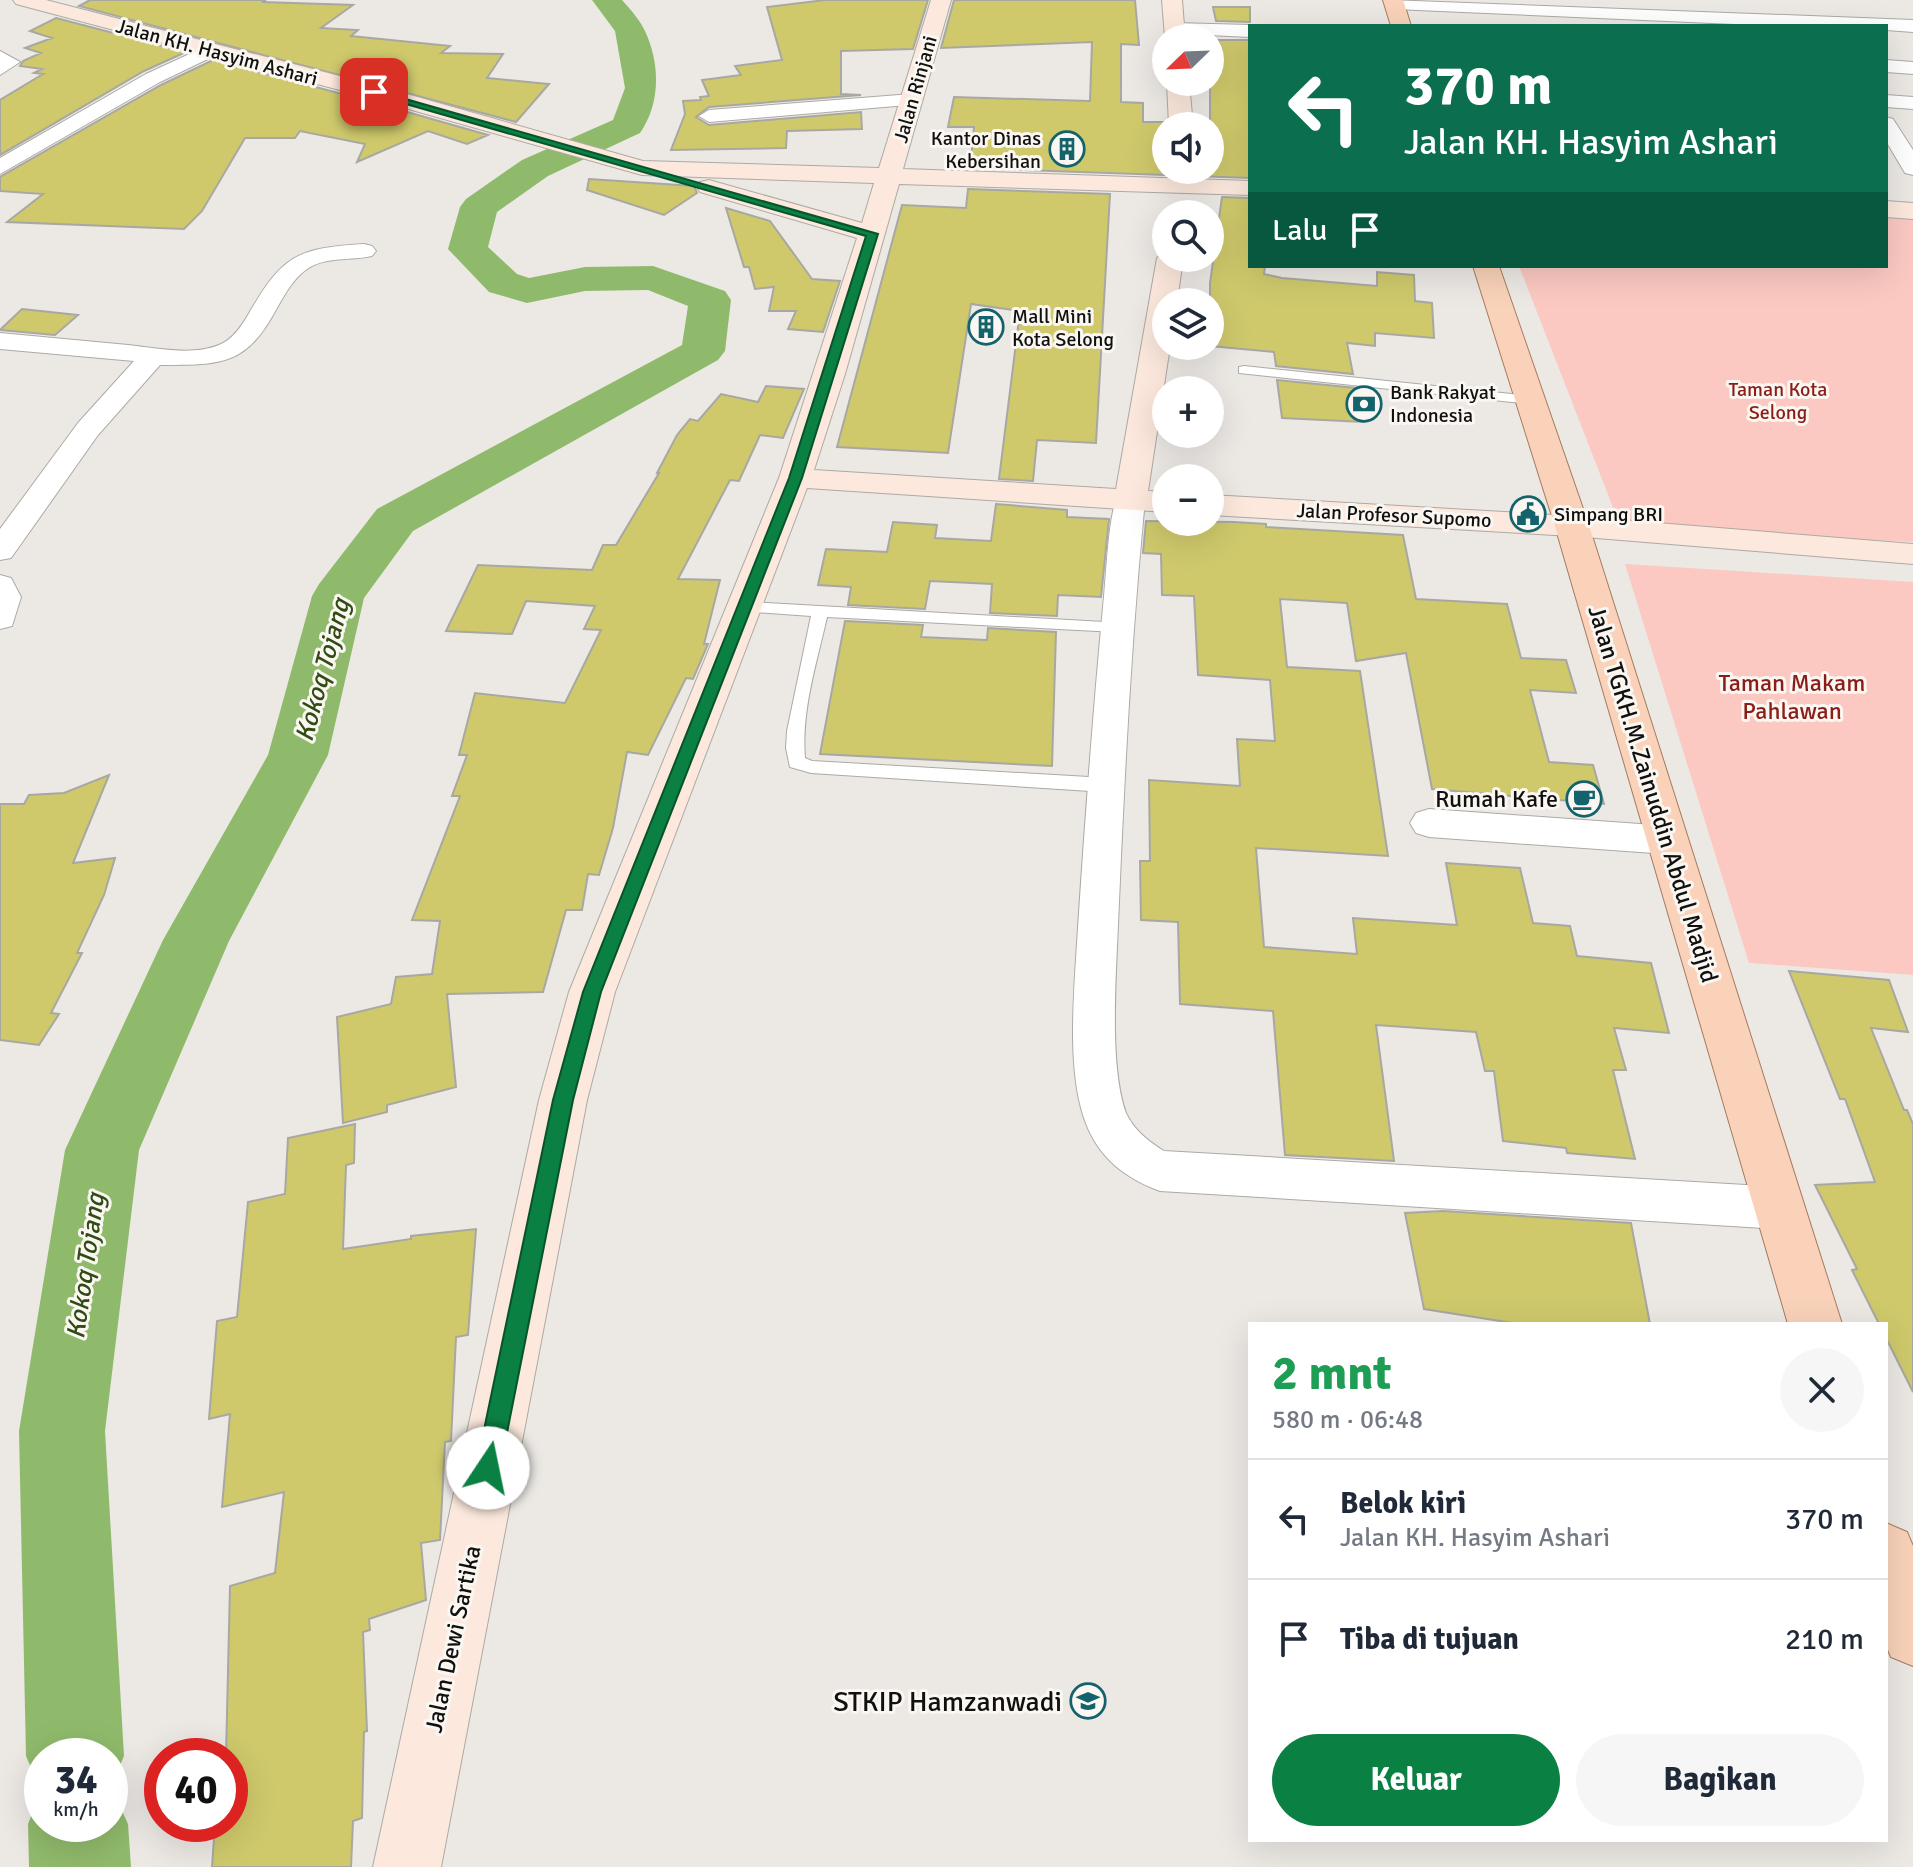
<!DOCTYPE html>
<html lang="id">
<meta charset="utf-8">
<style>
:root{--surface:#fff;--page:#f6f6f7;--text:#1f2937;--muted:#747a83;--line:#e0e1e3;--accent:#0b8043}
body{margin:0;font-family:Signika,sans-serif;background:var(--page);color:var(--text);height:100vh;display:flex;flex-direction:column;font-size:30px;white-space:nowrap}
*{box-sizing:border-box;margin:0}
p{font-size:26px;color:var(--muted)}
.icon{flex:none;width:44px;height:44px;fill:none;stroke:currentColor;stroke-width:2;stroke-linecap:round;stroke-linejoin:round}
.map{position:relative;flex:1;overflow:hidden}
.panel{position:absolute;left:1248px;top:1322px;width:640px;height:520px;display:flex;flex-direction:column;background:var(--surface);border-radius:0px;box-shadow:0 8px 32px #0002}
.panel>*{flex:none}
.top-card{position:absolute;left:1248px;top:24px;width:640px;height:244px;border-radius:0px;box-shadow:0 8px 32px #0002;background:#0b6e4f;color:#fff;overflow:hidden}
.needle{width:52px;rotate:247deg}
.fabs{position:absolute;left:1152px;top:24px;display:grid;gap:16px}
.fabs a{display:grid;place-items:center;width:72px;height:72px;border-radius:50%;background:var(--surface);box-shadow:0 8px 32px #0002;font-size:40px}
.speed{position:absolute;left:24px;top:1738px;display:flex;gap:16px;font-size:40px;font-weight:700;text-align:center}
.speed>*{display:grid;place-content:center;width:104px;height:104px;border-radius:50%;background:var(--surface);box-shadow:0 8px 32px #0002;line-height:1}
.speed small{font-size:20px;font-weight:400}
.speed .limit{border:12px solid #d22;background:#fff;color:#111}
.pin{position:absolute;display:grid;place-items:center;width:68px;height:68px;color:#fff;margin:-34px;border-radius:16px;box-shadow:0 4px 12px #0006}
.me{position:absolute;width:88px;margin:-44px;rotate:11deg;stroke-linejoin:round;filter:drop-shadow(0 0 6px #0008)}
.turn{display:flex;align-items:center;gap:28px;height:168px;padding:0 24px;font-size:36px}
.turn .icon{width:104px;height:104px;stroke-width:2.5}
.turn b{display:block;font-size:56px;line-height:68px}
.then{display:flex;align-items:center;height:76px;padding:0 24px;background:#0003;gap:16px;font-size:30px}
.round{display:grid;place-items:center;flex:none;width:84px;height:84px;border-radius:42px;background:var(--page)}
.head{display:flex;align-items:center;justify-content:space-between;height:136px;padding:0 24px}
h1{font-size:48px;font-weight:800;line-height:60px;color:#1e9e55}
.button{display:flex;gap:16px;margin-top:auto;padding:16px 24px}
.button a{flex:1;height:92px;border-radius:48px;background:var(--accent);color:#fff;font-size:32px;font-weight:800;line-height:92px;text-align:center}
.button a+a{background:var(--page);color:var(--text)}
ul{padding:0;list-style:none}
li{display:flex;align-items:center;gap:24px;height:120px;padding:0 24px;border-top:2px solid var(--line)}
li div{flex:1}
li b{display:block;font-size:30px}
li em{font-style:normal}
.map>svg:first-child{display:block}
.green{fill:#fbc9c2}
.lines{fill:none;stroke-linecap:round;stroke-linejoin:round}
.river{fill:#90ba6b;fill-rule:evenodd}
.building{fill:#cfc96c;stroke:#a8a8a3;stroke-width:2}
.lane-casing{stroke:#acaaa5;stroke-width:2}
.street-casing{stroke:#acaaa5;stroke-width:2}
.secondary-casing{stroke:#acaaa5;stroke-width:2}
.primary-casing{stroke:#a57b5f;stroke-width:2}
.lane{fill:#fff;fill-rule:evenodd}
.street{fill:#fff;fill-rule:evenodd}
.secondary{fill:#fce8dc;fill-rule:evenodd}
.primary{fill:#f9d2b9;fill-rule:evenodd}
.route{fill:#0b8043;stroke:#07532c;stroke-width:2}
.labels{text-anchor:middle;stroke-width:6;stroke-linejoin:round;paint-order:stroke}
.far-street-label{font-size:20px;fill:#11100e;stroke:#faf7f2}
.far-poi-label{font-size:20px;fill:#11100e;stroke:#faf7f2;text-anchor:start}
.far-park-label{font-size:20px;fill:#8a1d17;stroke:#faf7f2}
.park-label{font-size:24px;fill:#8a1d17;stroke:#faf7f2}
.street-label{font-size:24px;fill:#11100e;stroke:#faf7f2}
.poi-label{font-size:24px;fill:#11100e;stroke:#faf7f2;text-anchor:end}
.water-label{font-size:26px;font-style:italic;fill:#304b13;stroke:#faf7f2}
.near-poi-label{font-size:28px;fill:#11100e;stroke:#faf7f2;text-anchor:end}
</style>
<div class="map">
<svg width="1913" height="1867" viewBox="0 0 1913 1867">
<rect width="100%" height="100%" fill="#ece9e5"/>
<path class="green" d="M1886,218l27,1v323l-292,-14 -102,-262h367z
M1625,564l288,18v393l-164,-12z"/>
<g class="lines">
<path class="river" d="M592,0h30c8,9 18,20 23,31 15,32 16,72 -5,102l-92,43 -51,36 -9,35 29,27 12,4 56,-11 68,-1 72,25 6,9 -6,51 -7,9 -305,171 -49,67 -36,157 -99,186 -90,209 -34,281 19,325 -13,31 17,37 3,43h-102l-1,-43 13,-33 -15,-35 -7,-325 46,-281 98,-210 105,-185 44,-159 7,-12 58,-75 305,-164 6,-39 -40,-16 -63,1 -58,12 -38,-11 -41,-43 12,-42 6,-8 56,-39 91,-40 12,-32 -10,-57zM42,1756h68v68h-68z"/>
</g>
<path class="building" d="M90,0h176l-4,2 91,3 -32,23 37,2 -7,6 99,10 -9,7 62,1 -16,24 62,6 -33,38 -437,-116z
M825,0h103l-15,49 -72,2v43l20,1 -152,12 -13,10 13,8 152,-13 1,17 -75,2 -1,17 -115,2 14,-36 -2,-13 18,-1 -1,-3 9,-1 -7,-16 39,-5 -6,-9 47,-6 -15,-53z
M954,0h181l4,45 -18,-1v58l22,1v19h23v48h44v-44h-14v-3h14v-83h40v138l-280,-10 4,-41h-26l6,-30 136,4 2,-59 -151,6z
M1213,7h37v15l-34,-1z
M56,18l130,34 -42,19 -144,84v-55l43,-26 -9,-1 8,-4 -22,-3 3,-5 18,-8 -16,-5 27,-10 -22,-7z
M213,60l152,40 123,35 -21,9 -39,-13 -71,31 8,-18 -65,-13 -5,7h-50l-43,73 -18,18 -177,-7 36,-28 -43,-3v-14l161,-92z
M589,179l105,7 3,7 -33,22 -77,-25z
M968,189l142,5 -14,249 -59,-3 -4,41 -34,-2 21,-168 -49,-7 -23,149 -111,-6 65,-242 64,3z
M1222,197l28,1v68h15l-1,8 18,4 95,8v-14l37,3 1,26 17,2 2,35 -59,-5v13l-28,-3 6,31 -77,-8 -2,-14 -64,-6v-63z
M726,208l44,13 42,58 28,2 -17,51 -35,-3 8,-18h-27l5,-24 -19,2 -6,-22h-5z
M22,309l56,6 -23,20 -55,-5z
M1277,380l79,8 7,34 -81,-4z
M766,386l38,3 -21,49 -23,-3 -21,46 -9,-1 -52,99 42,1 -16,64h4l-15,35 -7,-1 -38,77 -21,-3 -14,76 -14,47 -11,-1 -6,36h-16l-23,82 -96,2 9,93 -69,18v7l-44,11 -6,-106 54,-13 5,-27 36,-3 8,-53 -28,-1 48,-124h-8l15,-41h-8l16,-62 90,10 36,-73 -17,-1 11,-23 -69,-5 -14,33 -66,-3 32,-66 114,5 11,-25h13l43,-72h-2l20,-38 13,-16 8,2 23,-27 37,8z
M996,504l71,6v7l42,2 -8,78 -43,-2 -1,21 -67,-3 2,-29 -62,-3 -5,28 -77,-4 3,-18 -33,-2 8,-36 61,3 6,-30 44,3 -2,13 56,3z
M1146,521l88,1 32,2v3l137,8 13,64 91,5 14,54 45,2 10,33 -46,-3 19,72 44,3 11,39 -172,-15 -26,-136 -50,8 -9,-58 -67,-4 7,68 73,4 28,185 -132,-8 8,99 93,7 -4,-36 104,7 -11,-62 74,5 13,55 37,3 7,30 74,7 18,70 -55,-5 12,42h-13l22,89 -68,-6 -1,-5 -63,-7 -9,-70h-9l-9,-39 -100,-7 18,136 -109,-6 -12,-144 -93,-7 -2,-82 -37,-2 -1,-59h10l-1,-81 91,6 -3,-47 38,2 -5,-61 -72,-5 -4,-79 -32,-1 -1,-41 -18,-1z
M845,621l78,4 -2,12 66,3 1,-12 68,4 -4,134 -232,-12z
M109,775l-36,88 42,-5 -11,37 -27,58h5l-31,60 8,1 -20,31 -39,-5v-236h24l5,-9 35,-2z
M1789,971l100,9 19,52 -37,-4 33,82h3l6,14v268l-27,-54v-14h-7l-27,-54 5,-1 -42,-84 60,-3 -30,-83h-5z
M355,1124l-1,39 -8,2 -3,84 68,-10v-3l65,-7 -8,106 -12,2 -5,104 -6,1 -5,98 -19,3 5,57 -57,19 1,11 -7,2 4,99 -3,1 -2,86 -9,3 -2,46h-139l3,-43h15v-68h-4l4,-170 45,-13 9,-81 -62,15 8,-93 -21,5 8,-98 20,-4 11,-115 37,-8 3,-56z
M1443,1211l188,12 19,101h-131l-95,-15 -19,-96z"/>
<g class="lines">
<defs>
<path id="lane" d="M1244,366l286,30 7,4 -7,4 -291,-31v-6z
M747,602l375,21v8l-6,1 -289,-15c-10,45 -26,94 -22,141l7,3 294,17 9,7 -9,7 -295,-19 -21,-6 -4,-19 1,-17 24,-115 -70,-5 -2,-4z"/>
<path id="street" d="M1388,0l525,20v12l-27,-2v-4h-104l-388,-17 -9,-5z
M1174,23l76,2 2,1 -2,11 -83,-4 -2,-4z
M209,45l10,6 -3,4 -56,27 -160,92v-16l146,-84z
M0,51l20,11 -20,13z
M1886,60l27,2v12l-27,-2z
M912,94l10,6 -3,4 -210,18 -10,-6 10,-6z
M1886,95l27,2v12l-27,-2z
M1886,117l7,2 20,31v25l-8,-2 -19,-32z
M364,244l8,2 4,5 -4,5c-21,5 -46,0 -65,13 -14,10 -22,25 -30,39 -31,58 -55,57 -117,57l-62,70 -87,123 -11,2v-31l78,-106 56,-62 -134,-12v-16c43,4 85,8 128,12 28,3 64,11 91,0 13,-5 22,-18 29,-30 34,-59 48,-67 116,-71z
M1130,491l11,3 4,6c-14,141 -21,283 -27,425 -2,51 -9,141 8,188 7,16 23,29 38,38l616,36 16,6 7,15 -7,15 -16,6 -620,-38c-41,-15 -68,-40 -79,-83 -14,-53 -6,-126 -3,-181 7,-107 15,-214 25,-320 3,-24 5,-97 16,-113z
M0,575l11,3 10,19 -9,29 -12,3z
M1429,809l239,17 13,4 6,10 -6,10 -13,4 -239,-17 -13,-4 -6,-10 6,-10z"/>
<path id="secondary" d="M13,0h33l336,87 261,74 236,7 52,-168h20l-48,169 347,12v14l-351,-11 -54,190 -31,96 302,19 41,-231 9,-7v7h17l-6,44h-11v44h4l-22,145 18,1v20l-359,-24 -192,504 -28,108 -146,767h-68l166,-767 30,-108 210,-514 78,-240 -157,-46 -3,-5 3,-5 9,-2 153,43 12,-40 -232,-8 -276,-78 -350,-93z
M1162,0h20l3,38h-20z
M1167,82h22l4,44h-24z
M1886,201l27,2v16l-27,-2z
M1210,495l362,21 341,28v20l-341,-28 -362,-21z"/>
<path id="primary" d="M1383,0h20l8,26h-20z
M1473,266h26l90,260 253,798h-54l-233,-798z
M1886,1523l21,9 6,14v120l-22,-9 -5,-12z"/>
</defs>
<use href="#lane" class="lane-casing"/>
<use href="#street" class="street-casing"/>
<use href="#secondary" class="secondary-casing"/>
<use href="#primary" class="primary-casing"/>
<use href="#lane" class="lane"/>
<use href="#street" class="street"/>
<use href="#secondary" class="secondary"/>
<use href="#primary" class="primary"/>
</g>
<path class="route" d="M374,90l504,144 -76,244 -201,514 -28,108 -73,368 -3,8 -9,4 -8,-4 -4,-8 77,-368 30,-108 206,-514 77,-242 -495,-142z"/>
<defs>
<symbol id="building-ring" viewBox="-11 -11 22 22"><circle r="9.5" fill="#faf7f2" stroke="#14626c" stroke-width="1.5"/><path d="M-4-6H4V6H1V3H-1V6H-4ZM-2.5-4.3h1.7v1.8h-1.7ZM.8-4.3h1.7v1.8H.8ZM-2.5-1h1.7V.8h-1.7ZM.8-1h1.7V.8H.8Z" fill="#14626c"/></symbol>
<symbol id="bank-ring" viewBox="-11 -11 22 22"><circle r="9.5" fill="#faf7f2" stroke="#14626c" stroke-width="1.5"/><path d="M-6-4H6V4H-6ZM0-2.3a2.3 2.3 0 1 0 0 4.6a2.3 2.3 0 1 0 0-4.6Z" fill="#14626c"/></symbol>
<symbol id="civic-ring" viewBox="-11 -11 22 22"><circle r="9.5" fill="#faf7f2" stroke="#14626c" stroke-width="1.5"/><path d="M-.6-6.5H3V-4.5H.6V-3L4-1V1h2V6H-6V1h2V-1L-.6-3ZM-1.2 2.5V6h2.4V2.5Z" fill="#14626c"/></symbol>
<symbol id="cafe-ring" viewBox="-11 -11 22 22"><circle r="9.5" fill="#faf7f2" stroke="#14626c" stroke-width="1.5"/><path d="M-5.5-4.5H6V0H3Q3 3.5 0 3.5H-2.5Q-5.5 3.5-5.5 0ZM3-3.2v2h1.7v-2ZM-6 4.5H4V6H-6Z" fill="#14626c"/></symbol>
<symbol id="university-ring" viewBox="-11 -11 22 22"><circle r="9.5" fill="#faf7f2" stroke="#14626c" stroke-width="1.5"/><path d="M0-5L7-2L0 1L-7-2ZM-4 1L0 2.5L4 1V4Q0 6-4 4Z" fill="#14626c"/></symbol>
</defs>
<g fill-rule="evenodd">
<use href="#building-ring" x="1047" y="129" width="40" height="40"/>
<use href="#building-ring" x="966" y="307" width="40" height="40"/>
<use href="#bank-ring" x="1344" y="384" width="40" height="40"/>
<use href="#civic-ring" x="1508" y="494" width="40" height="40"/>
<use href="#cafe-ring" x="1564" y="779" width="40" height="40"/>
<use href="#university-ring" x="1068" y="1681" width="40" height="40"/>
</g>
<g class="labels">
<g class="far-street-label">
<text transform="translate(217 52) rotate(15)" y="7">Jalan KH. Hasyim Ashari</text>
<text transform="translate(915 89) rotate(-74)" y="7">Jalan Rinjani</text>
<text transform="translate(1394 515) rotate(3)" y="7">Jalan Profesor Supomo</text>
</g>
<g class="far-poi-label">
<text x="1041" y="145" text-anchor="end">Kantor Dinas<tspan x="1041" dy="23">Kebersihan</tspan></text>
<text x="1012" y="323">Mall Mini<tspan x="1012" dy="23">Kota Selong</tspan></text>
<text x="1390" y="399">Bank Rakyat<tspan x="1390" dy="23">Indonesia</tspan></text>
<text x="1554" y="521">Simpang BRI</text>
</g>
<g class="far-park-label">
<text x="1778" y="396">Taman Kota<tspan x="1778" dy="23">Selong</tspan></text>
</g>
<g class="park-label">
<text x="1792" y="691">Taman Makam<tspan x="1792" dy="28">Pahlawan</tspan></text>
</g>
<g class="street-label">
<text transform="translate(1653 794) rotate(73)" y="8">Jalan TGKH.M.Zainuddin Abdul Madjid</text>
<text transform="translate(453 1639) rotate(-78)" y="8">Jalan Dewi Sartika</text>
</g>
<g class="poi-label">
<text x="1558" y="807">Rumah Kafe</text>
</g>
<g class="water-label">
<text transform="translate(322 670) rotate(-75)" y="9">Kokoq Tojang</text>
<text transform="translate(85 1266) rotate(-82)" y="9">Kokoq Tojang</text>
</g>
<g class="near-poi-label">
<text x="1062" y="1711">STKIP Hamzanwadi</text>
</g>
</g>
</svg>
<div class="fabs">
<a><svg class="needle" viewBox="-14 -14 28 28"><path d="M0-13l5 13h-10z" fill="#e53935"/><path d="M0 13l5-13h-10z" fill="#747a83"/></svg></a>
<a><svg class="icon" aria-label="sound" viewBox="0 0 24 24"><path d="M4 9h4l5-4v14l-5-4H4zM17 9q2 3 0 6"/></svg></a>
<a><svg class="icon" aria-label="search" viewBox="0 0 24 24"><circle cx="10" cy="10" r="6"/><path d="M15 15l6 6"/></svg></a>
<a><svg class="icon" aria-label="layers" viewBox="0 0 24 24"><path d="M12 4l9 5-9 5-9-5zM3 14l9 5 9-5"/></svg></a>
<a>+</a>
<a>−</a>
</div>
<div class="speed"><div>34<small>km/h</small></div><div class="limit">40</div></div>
<div class="pin" style="left:374px;top:92px;background:#d93025"><svg class="icon" aria-label="arrive" viewBox="0 0 24 24"><path d="M6 21V4h12l-3 4 3 4H6"/></svg></div>
<svg class="me" style="left:488px;top:1468px" viewBox="-20 -20 40 40"><circle r="19" fill="#fff"/><path d="M0-13L10 11 0 6-10 11z" fill="#0b8043"/></svg>
<div class="top-card">
<div class="turn"><svg class="icon" aria-label="left" viewBox="0 0 24 24"><path d="M17 20v-9H6M10 6l-5 5 5 5"/></svg><div><b>370 m</b>Jalan KH. Hasyim Ashari</div></div>
<div class="then">Lalu<svg class="icon" aria-label="arrive" viewBox="0 0 24 24"><path d="M6 21V4h12l-3 4 3 4H6"/></svg></div>
</div>
<section class="panel">
<div class="head"><div><h1>2 mnt</h1><p>580 m · 06:48</p></div><a class="round"><svg class="icon" aria-label="close" viewBox="0 0 24 24"><path d="M6 6l12 12M18 6L6 18"/></svg></a></div>
<ul>
<li><svg class="icon" aria-label="left" viewBox="0 0 24 24"><path d="M17 20v-9H6M10 6l-5 5 5 5"/></svg><div><b>Belok kiri</b><p>Jalan KH. Hasyim Ashari</p></div><em>370 m</em></li>
<li><svg class="icon" aria-label="arrive" viewBox="0 0 24 24"><path d="M6 21V4h12l-3 4 3 4H6"/></svg><div><b>Tiba di tujuan</b></div><em>210 m</em></li>
</ul>
<div class="button"><a>Keluar</a><a>Bagikan</a></div>
</section>
</div>
